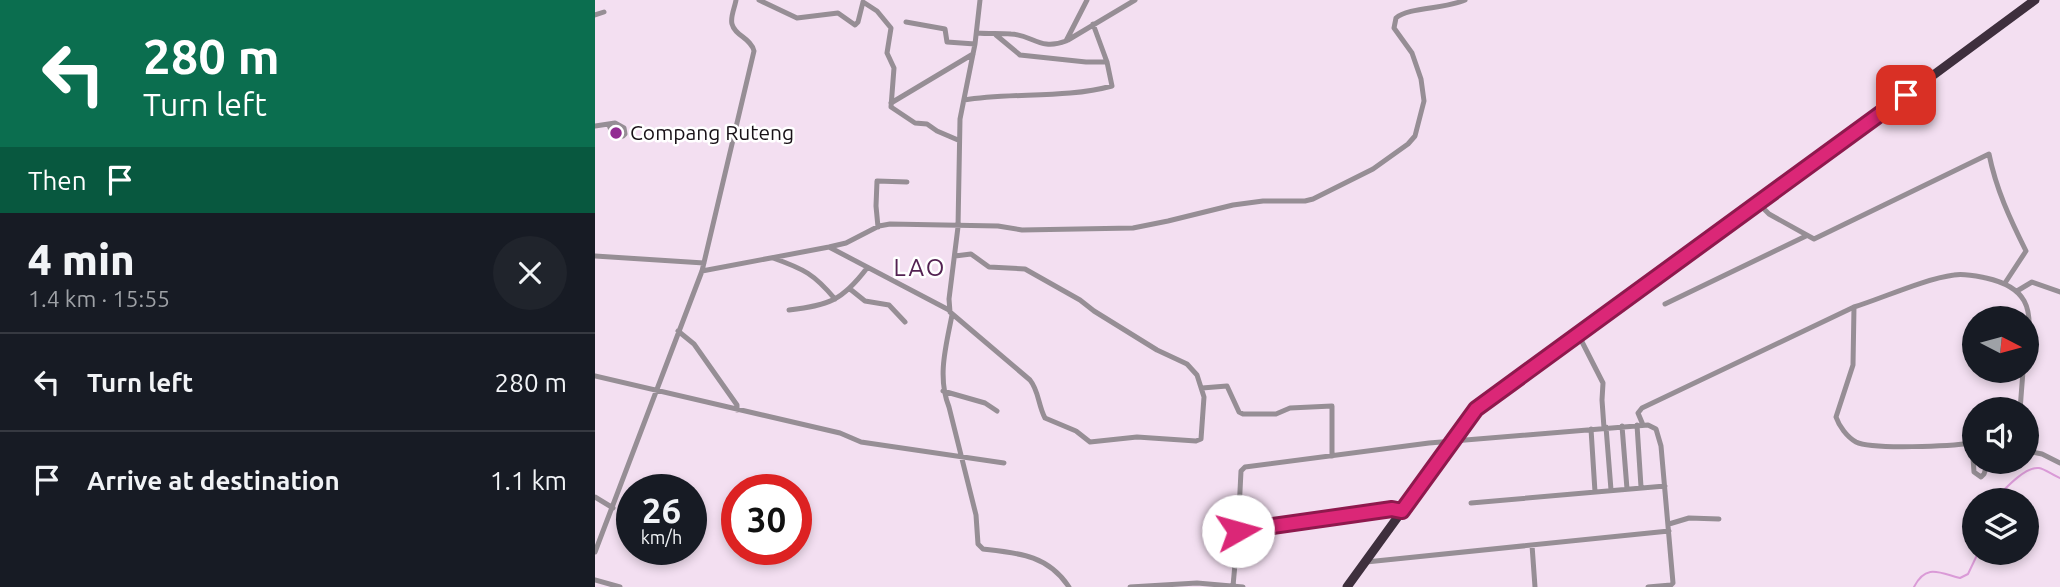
<!DOCTYPE html>
<meta charset="utf-8">
<style>
:root{--surface:#171b24;--page:#20242c;--text:#f1f3f6;--muted:#9ea1a6;--line:#363941}
body{margin:0;font-family:Ubuntu,sans-serif;background:var(--page);color:var(--text);height:100vh;display:flex;flex-direction:column;font-size:26px;white-space:nowrap}
*{box-sizing:border-box;margin:0}
p{font-size:23px;color:var(--muted)}
.icon{flex:none;width:38px;height:38px;fill:none;stroke:currentColor;stroke-width:2;stroke-linecap:round;stroke-linejoin:round}
.map{position:relative;flex:1;overflow:hidden}
.side{display:flex;flex-direction:column;background:var(--surface);width:595px}
.side>*{flex:none}
.guide{background:#0b6e4f;color:#fff;overflow:hidden}
.needle{width:46px;rotate:96deg}
.tools{position:absolute;left:1367px;top:306px;display:grid;gap:14px}
.tools a{display:grid;place-items:center;width:77px;height:77px;border-radius:50%;background:var(--surface);box-shadow:0 4px 10px #0003;font-size:35px}
.speed{position:absolute;left:21px;top:474px;display:flex;gap:14px;font-size:35px;font-weight:700;text-align:center}
.speed>*{display:grid;place-content:center;width:91px;height:91px;border-radius:50%;background:var(--surface);box-shadow:0 4px 10px #0003;line-height:1}
.speed small{font-size:18px;font-weight:400}
.speed .limit{border:10px solid #d22;background:#fff;color:#111}
.pin{position:absolute;display:grid;place-items:center;width:60px;height:60px;color:#fff;margin:-30px;border-radius:14px;box-shadow:0 4px 10px #0006}
.me{position:absolute;width:77px;margin:-38px;rotate:83deg;stroke-linejoin:round;filter:drop-shadow(0 0 5px #0008)}
.turn{display:flex;align-items:center;gap:24px;height:147px;padding:0 28px;font-size:32px}
.turn .icon{width:91px;height:91px;stroke-width:2.5}
.turn b{display:block;font-size:49px;line-height:60px}
.then{display:flex;align-items:center;height:66px;padding:0 28px;background:#0003;gap:14px;font-size:26px}
.round{display:grid;place-items:center;flex:none;width:74px;height:74px;border-radius:37px;background:var(--page)}
.headline{display:flex;align-items:center;justify-content:space-between;height:119px;padding:0 28px}
h1{font-size:42px;font-weight:800;line-height:52px}
ul{padding:0;list-style:none}
li{display:flex;align-items:center;gap:21px;height:98px;padding:0 28px;border-top:2px solid var(--line)}
li div{flex:1}
li b{display:block;font-size:26px}
li em{font-style:normal}
main{display:flex;flex:1;min-height:0}
.map>svg:first-child{display:block}
.lines{fill:none;stroke-linecap:round;stroke-linejoin:round}
.stream{stroke:#da9ad7;stroke-width:2}
.minor{stroke:#968e95;stroke-width:5}
.highway{stroke:#3e2f3d;stroke-width:9}
.route-casing{stroke:#8e194d;stroke-width:18}
.route{stroke:#db2777;stroke-width:12}
.poi-dot{fill:#922c92;stroke:#fff;stroke-width:2.5}
.labels{text-anchor:middle;stroke-width:5;stroke-linejoin:round;paint-order:stroke}
.poi-label{font-size:21px;fill:#181117;stroke:#fff;text-anchor:start}
.quarter-label{font-size:24px;letter-spacing:2px;fill:#532252;stroke:#fff}
</style>
<main>
<section class="side">
<div class="guide">
<div class="turn"><svg class="icon" aria-label="left" viewBox="0 0 24 24"><path d="M17 20v-9H6M10 6l-5 5 5 5"/></svg><div><b>280 m</b>Turn left</div></div>
<div class="then">Then<svg class="icon" aria-label="arrive" viewBox="0 0 24 24"><path d="M6 21V4h12l-3 4 3 4H6"/></svg></div>
</div>
<div class="headline"><div><h1>4 min</h1><p>1.4 km · 15:55</p></div><a class="round"><svg class="icon" aria-label="close" viewBox="0 0 24 24"><path d="M6 6l12 12M18 6L6 18"/></svg></a></div>
<ul>
<li><svg class="icon" aria-label="left" viewBox="0 0 24 24"><path d="M17 20v-9H6M10 6l-5 5 5 5"/></svg><div><b>Turn left</b></div><em>280 m</em></li>
<li><svg class="icon" aria-label="arrive" viewBox="0 0 24 24"><path d="M6 21V4h12l-3 4 3 4H6"/></svg><div><b>Arrive at destination</b></div><em>1.1 km</em></li>
</ul>
</section>
<div class="map">
<svg width="1465" height="587" viewBox="0 0 1465 587">
<rect width="100%" height="100%" fill="#f3dff1"/>
<g class="lines">
<path class="stream" d="M1399,500c9,-9 31,-34 45,-32 6,1 15,8 21,10
M1319,587c12,-24 26,-14 46,-9l8,-4 10,-21"/>
<path class="minor" d="M164,0l38,18 41,-5 17,12 3,-3 5,-20
M268,2l14,9 14,17 -4,25 7,15 -3,39 24,16 12,1 10,7 21,9
M0,15l9,-3
M311,22l39,7 2,13 28,2
M382,33c12,1 23,0 34,1 22,1 29,17 55,7l21,-41
M401,35l24,20 66,7h21
M473,40l67,-40
M369,100c48,-8 100,-1 148,-14l-5,-24 -14,-38
M296,103l82,-49
M0,126l20,-3 9,5 1,6 -2,2c-8,1 -11,-3 -14,-11
M1164,204l10,10 45,25 175,-85c7,35 21,65 37,97l-21,32
M283,227l-2,-21 1,-25 30,1
M234,247l120,63
M0,256l109,7
M360,256l16,-2 18,13 36,2 55,31 14,11 63,39 30,14 10,11 7,22 -3,42 -5,2 -59,-4 -47,5 -14,-11 -31,-13c-7,-13 -6,-27 -15,-38l-80,-68 -1,-13 9,-72 2,-108 15,-75 5,-44
M178,258c31,11 41,16 62,41
M107,271l127,-24 17,-4 33,-17 11,-2 108,2 24,4 111,-2 35,-7 65,-16 30,-4h42l8,-2 60,-30 35,-25 7,-8 9,-35 -3,-22 -9,-26 -18,-25 2,-10c12,-11 50,-9 69,-18
M255,289l15,12 24,4 16,17
M1422,291l15,-9 28,10
M1070,304l141,-68
M1259,307c29,-9 70,-28 100,-32 10,-2 22,1 32,3 40,9 48,29 41,69
M194,310c40,-5 53,-9 78,-42
M357,315c-6,31 -15,62 -3,92l27,108 2,29 5,5c36,4 65,6 86,38
M83,331l16,13 43,61v5
M983,334l25,49 -1,17 2,28
M0,376l245,57 21,9 143,21
M607,388l25,-2 12,26 4,2h33l14,-6 42,-2v50
M348,391l42,12 12,8
M1425,410l3,-39
M1042,425l4,62
M1048,425l-5,-12 4,-5 212,-101 -1,58 -17,52c3,9 11,20 20,25 16,8 96,4 116,1l2,29 7,5 3,-3 4,-12
M1027,426l5,63
M1011,427l5,63
M996,429l4,63
M1432,451l15,3 18,9
M0,497l18,11
M876,503l194,-17
M1074,524l20,-6 30,1
M643,531l3,-60 4,-4 184,-24 219,-18 8,4 5,17 12,137 -2,2 -23,2
M937,545l3,42
M0,552l107,-281 52,-220c-3,-13 -19,-15 -22,-27 -2,-7 3,-17 4,-24
M771,562l303,-31
M0,580l25,7
M638,586l5,-55 154,-22 9,2
M535,587l67,-4 46,4"/>
<path class="highway" d="M752,587l129,-178 182,-134 101,-71 276,-204"/>
</g>
<g class="lines">
<defs>
<path id="route" d="M643,531l154,-22 10,2 74,-102 430,-314"/>
</defs>
<use href="#route" class="route-casing"/>
<use href="#route" class="route"/>
</g>
<circle class="poi-dot" cx="21" cy="133" r="7"/>
<g class="labels">
<g class="poi-label">
<text x="35" y="140">Compang Ruteng</text>
</g>
<g class="quarter-label">
<text x="325" y="276">LAO</text>
</g>
</g>
</svg>
<div class="tools">
<a><svg class="needle" viewBox="-14 -14 28 28"><path d="M0-13l5 13h-10z" fill="#e53935"/><path d="M0 13l5-13h-10z" fill="#9ea1a6"/></svg></a>
<a><svg class="icon" aria-label="sound" viewBox="0 0 24 24"><path d="M4 9h4l5-4v14l-5-4H4zM17 9q2 3 0 6"/></svg></a>
<a><svg class="icon" aria-label="layers" viewBox="0 0 24 24"><path d="M12 4l9 5-9 5-9-5zM3 14l9 5 9-5"/></svg></a>
</div>
<div class="speed"><div>26<small>km/h</small></div><div class="limit">30</div></div>
<div class="pin" style="left:1311px;top:95px;background:#d93025"><svg class="icon" aria-label="arrive" viewBox="0 0 24 24"><path d="M6 21V4h12l-3 4 3 4H6"/></svg></div>
<svg class="me" style="left:643px;top:531px" viewBox="-20 -20 40 40"><circle r="19" fill="#fff"/><path d="M0-13L10 11 0 6-10 11z" fill="#db2777"/></svg>
</div>
</main>
